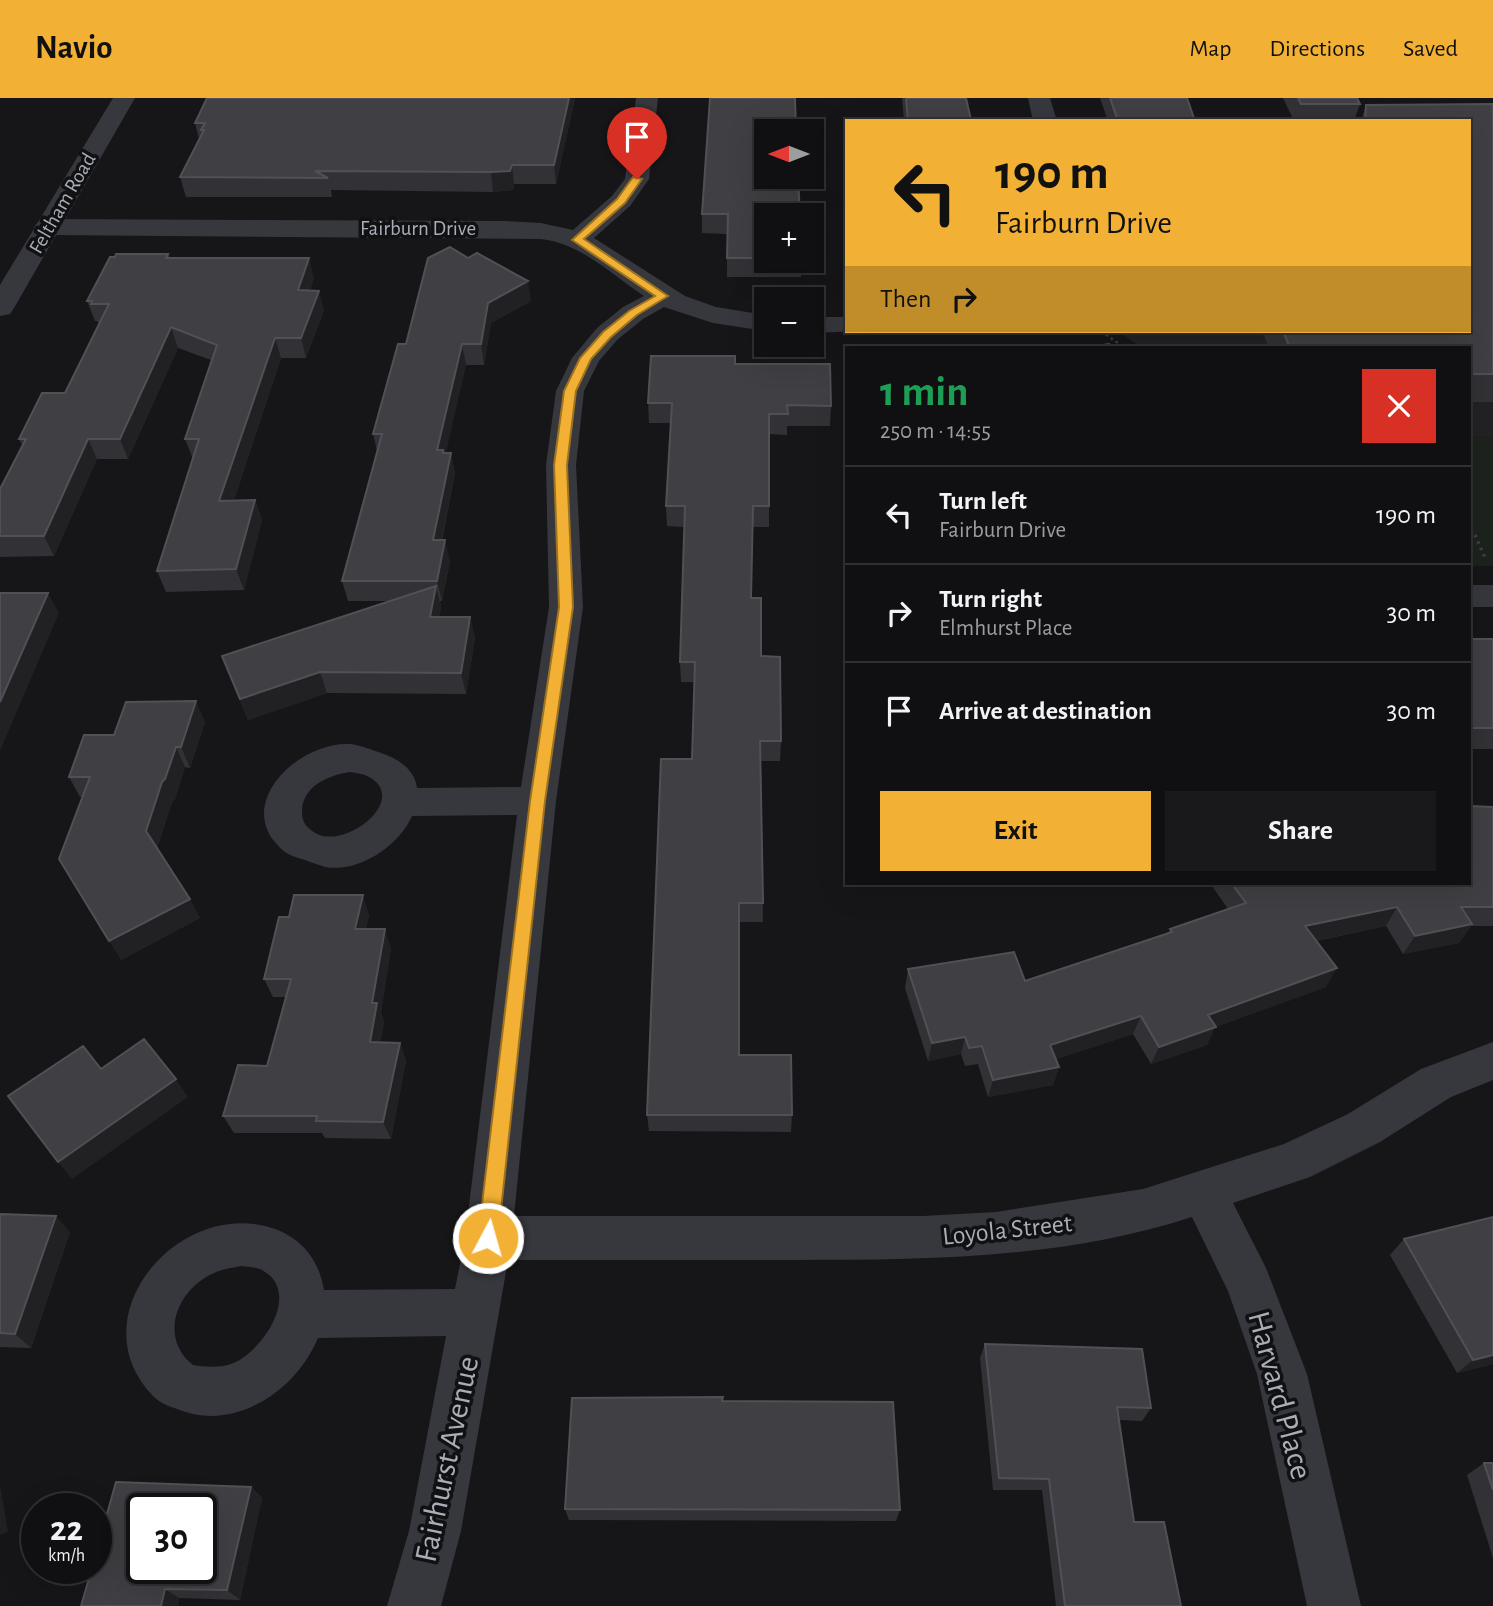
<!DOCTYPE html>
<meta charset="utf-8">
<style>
:root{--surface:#101012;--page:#19191b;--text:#f1f3f6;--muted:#9c9d9f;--line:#303032;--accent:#f2b134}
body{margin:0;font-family:"Alegreya Sans",sans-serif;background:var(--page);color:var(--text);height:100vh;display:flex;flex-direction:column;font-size:26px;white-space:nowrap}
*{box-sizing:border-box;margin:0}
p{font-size:23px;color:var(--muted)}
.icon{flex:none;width:38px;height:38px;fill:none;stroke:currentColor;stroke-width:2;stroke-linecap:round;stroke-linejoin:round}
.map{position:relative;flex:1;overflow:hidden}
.panel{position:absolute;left:845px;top:248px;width:626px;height:539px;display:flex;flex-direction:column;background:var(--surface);border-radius:0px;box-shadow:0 7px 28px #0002,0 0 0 2px var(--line)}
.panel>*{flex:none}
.hud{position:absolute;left:845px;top:21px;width:626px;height:214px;border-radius:0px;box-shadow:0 7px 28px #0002,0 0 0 2px var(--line);background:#f2b134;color:#111;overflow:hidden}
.needle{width:46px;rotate:270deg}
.buttons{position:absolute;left:754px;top:21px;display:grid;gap:14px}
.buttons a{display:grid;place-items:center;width:70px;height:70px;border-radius:0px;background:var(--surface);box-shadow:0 7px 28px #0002,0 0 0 2px var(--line);font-size:35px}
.speed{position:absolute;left:21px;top:1395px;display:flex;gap:14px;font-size:35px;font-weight:700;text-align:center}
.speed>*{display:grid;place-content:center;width:91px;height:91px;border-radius:50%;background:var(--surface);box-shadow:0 7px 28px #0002,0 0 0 2px var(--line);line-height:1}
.speed small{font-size:18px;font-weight:400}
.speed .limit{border:4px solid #111;border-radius:10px;background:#fff;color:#111}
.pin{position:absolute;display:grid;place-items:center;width:60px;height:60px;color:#fff;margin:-72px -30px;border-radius:50% 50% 50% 0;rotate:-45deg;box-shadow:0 0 7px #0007}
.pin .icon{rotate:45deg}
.me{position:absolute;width:77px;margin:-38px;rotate:6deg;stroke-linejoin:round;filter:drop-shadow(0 0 5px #0008)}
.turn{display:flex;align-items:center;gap:24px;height:147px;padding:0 35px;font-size:32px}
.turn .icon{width:91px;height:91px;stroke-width:2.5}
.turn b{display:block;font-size:49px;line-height:60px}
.then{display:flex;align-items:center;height:66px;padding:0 35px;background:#0003;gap:14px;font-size:26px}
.round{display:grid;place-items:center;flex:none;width:74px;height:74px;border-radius:0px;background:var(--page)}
.head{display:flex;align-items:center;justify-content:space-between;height:119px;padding:0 35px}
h1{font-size:42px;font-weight:700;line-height:52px;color:#1e9e55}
.primary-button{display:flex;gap:14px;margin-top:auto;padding:14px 35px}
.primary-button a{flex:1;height:80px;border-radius:0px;background:var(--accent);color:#111;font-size:28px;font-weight:700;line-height:80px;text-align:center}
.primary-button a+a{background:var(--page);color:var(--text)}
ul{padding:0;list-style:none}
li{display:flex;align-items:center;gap:21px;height:98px;padding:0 35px;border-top:2px solid var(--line)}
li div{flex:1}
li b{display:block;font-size:26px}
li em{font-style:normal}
header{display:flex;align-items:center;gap:42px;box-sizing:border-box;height:98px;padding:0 35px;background:var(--accent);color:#111}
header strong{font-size:33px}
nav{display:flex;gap:38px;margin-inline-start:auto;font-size:24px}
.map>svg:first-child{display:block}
.built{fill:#222225}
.green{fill:#1c231d}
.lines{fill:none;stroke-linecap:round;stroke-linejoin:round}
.path-far1{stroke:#3d3f44;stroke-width:2.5;stroke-dasharray:2.5 3.5;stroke-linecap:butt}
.path{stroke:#3d3f44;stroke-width:3.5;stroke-dasharray:2.5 4.5;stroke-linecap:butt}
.minor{fill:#37383d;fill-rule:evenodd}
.tertiary{fill:#37383d;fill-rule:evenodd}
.wall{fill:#323236}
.shaded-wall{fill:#212124}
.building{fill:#3f3f44;stroke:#4f5156;stroke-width:2;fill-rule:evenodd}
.route{fill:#f2b134;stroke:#9d7322;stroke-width:2}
.labels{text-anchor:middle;stroke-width:7;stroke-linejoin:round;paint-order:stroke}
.far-street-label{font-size:21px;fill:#a8adb8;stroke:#111113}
.street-label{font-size:26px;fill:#a8adb8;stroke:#111113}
.near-street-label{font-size:32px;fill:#a8adb8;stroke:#111113}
</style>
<header>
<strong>Navio</strong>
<nav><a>Map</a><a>Directions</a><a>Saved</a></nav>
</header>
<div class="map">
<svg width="1493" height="1508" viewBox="0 0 1493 1508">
<rect width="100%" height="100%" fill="#161618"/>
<path class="built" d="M1493,85v255l-23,-1v-89h-328l-24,-17h352z"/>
<path class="green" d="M1470,339l23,1v128h-23z"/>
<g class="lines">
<path class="path-far1" d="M1101,233l24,17"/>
<path class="path" d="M1475,437l11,25"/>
<path class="minor" d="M636,0h22l-9,81 -19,27 -36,32 91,58 31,11 50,8v16l-53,-8 -49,-16 -21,12 -26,21 -18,21 -15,30 -8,74 7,142 -27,194 -42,415h409l73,-4 147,-23 141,-45 64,-30 73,-45 72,-27v38l-42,17 -71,45 -70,35 -77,26 33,65 41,106 54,232h-54l-50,-232 -29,-83 -36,-74c-129,42 -264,43 -398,43 -96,0 -191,0 -286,0l-47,271 -20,75h-54l22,-75 37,-195 -128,2c-22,53 -84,95 -141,71 -9,-3 -17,-6 -24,-13 -78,-81 30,-203 125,-166 26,11 41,31 46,60l131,-1 10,-51 52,-423 -105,1c-13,30 -53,57 -87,51 -7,-2 -14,-5 -20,-7 -7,-2 -14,-4 -20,-8 -56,-44 12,-111 65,-108 10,1 22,6 31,9 16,5 34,16 36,35l104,-1 28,-180 -3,-142 10,-74 16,-33 25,-30 26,-21 21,-11c-33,-22 -62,-52 -103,-57l-494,-4 -9,-3 -4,-5 4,-5 9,-3 456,2 38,2 32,7 39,-34 13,-17zM350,674c6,1 15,2 21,6 36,23 -24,70 -54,56 -9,-5 -15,-11 -15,-21 -1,-26 26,-38 48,-41zM241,1168c7,1 15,1 21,4 41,22 0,83 -31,94 -12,4 -26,3 -38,1 -35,-28 -16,-76 21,-92 8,-4 18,-5 27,-7z
M1028,0h22l7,23h-24z
M812,219h35v14h10l-45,2z
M1470,487h23v22h-23z"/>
<path class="tertiary" d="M113,0h22l-121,210 -4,6 -10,2v-31z"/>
</g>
<path class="wall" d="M207,0h368l-19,86h-42l-1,6 -20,2 -162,-2 1,7h-146l-6,-20 19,-38 -4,-16z
M902,0h64l5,22 3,1h-70z
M1100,0h87l8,23h-87z
M1283,0h74l3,6 -6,17h-60z
M1493,6v298h-23v-54h-201l-7,-17h208v-210h-109l5,-16z
M702,116l64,1v46h36l-1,16h-74v-43l-25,-1z
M168,156l2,4 144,20 -4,12 14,20 -18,48h-25l-47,142h21l7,20 -18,70 -78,2 -9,-21 36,-112 -8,-20 26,-79 -33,-12 -50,111h-31l-43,97 -54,1v-68l22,-44 -3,-6 46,-46 34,-69 -2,-3h-2l-8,-20z
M531,203l-40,22 -7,42h-18l-21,88h6l4,21 -13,66 8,21 -8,40h-2l1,6 -2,10h31l5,21 -9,56 -139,-1 -79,27 -26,-64 167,-55h-41l-6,-20 35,-130 -4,-17 33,-90z
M735,266l96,42 -1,20h-43v9l-18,-1v93h-16l-2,71 10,58 20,85 -1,20h-19l2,161h-24v133l53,60 -1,17 -142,-1 -2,-16 45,-356 3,-77h-14l-1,-20 4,-135 -17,-1 -1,-20 5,-83h-22l-1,-20z
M1470,541h23v110h-23z
M205,624l-15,46 -5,-1 -10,32 -3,3 -15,46 43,70 -79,42 -39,-163h-2l-11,-20 45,-42z
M1493,709v119h-22l-12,17 -56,11 -17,-28 -70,15 10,46 -111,40 -8,18 -56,19 -18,-30 -77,25 3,8 -6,18 -65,12 -10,-33 -13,2 -4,-12 -33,7 -23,-73 3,-19 117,12 143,-48 2,-4 58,-20 -16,-23 1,-2h257z
M369,816l-3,15 25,19 -10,64 3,10 -4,20 20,1 6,18 -15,78 -66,-1 -3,-5h-88l-11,-17 44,-50 19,-69h-13l-9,-18z
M0,1116l70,18 -39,116 -31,-1z
M1493,1119v147l-36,9 -67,-118 14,-16z
M985,1246l166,64 -9,13 -23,-1 15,102 47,84h-125l-14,-116h-49l-13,-132z
M722,1303l178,109 -4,11 -327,-1 -4,-11z
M1484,1365h9v95l-26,-83z
M251,1389l11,11 -22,102 -61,-2 -1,8h-97z"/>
<path class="shaded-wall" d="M569,0h6l-19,86 -2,-19z
M512,67l2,19 -1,6 -20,2 -2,-20z
M309,160l5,20 -11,32 -5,-20z
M528,183l3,20 -40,22 -7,42 -3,-21 7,-41z
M319,193l5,19 -18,48 -5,-20z
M171,229l7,21 -50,111 -8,-20z
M275,240l6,20 -54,163 -8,-20z
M462,246l4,21 -21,92 6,-4 4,21 -18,87 -4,-21 4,-90z
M88,341l9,20 -43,97 -10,-20z
M255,402l7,20 -18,70 -8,-21z
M445,442l5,21 -8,40 -5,-20z
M436,488l5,21 -6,30 -5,-20z
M48,495l11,20 -59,138v-49z
M470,519l5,21 -9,56 -5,-21z
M320,574l7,21 -79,27 -8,-21z
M196,603l9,21 -15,46 -9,-21z
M176,649l9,20 -10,32 -3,3 -16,48 -10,-19 16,-49z
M363,797l6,19 -6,34 -8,-19z
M190,801l10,19 -79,42 -12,-19z
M1397,809l-11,19 -91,19 10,-19z
M1472,826l-13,19 -56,11 12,-18z
M385,831l6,19 -10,64 3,10 -7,37 -7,-17 2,-39z
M1337,870l-11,19 -111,40 -8,18 -56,19 8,-17 49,-32z
M1141,918l-8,18 -88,29 5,-18z
M965,939l-4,17 -33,7 4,-18z
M400,945l6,18 -15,78 -8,-17z
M1059,969l-6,18 -65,12 5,-17z
M176,981l12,18 -116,82 -14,-17z
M56,1118l14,16 -39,116 -16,-14z
M1493,1257v9l-36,9 16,-13z
M0,1387l8,47 -8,3z
M251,1389l11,11 -22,102 -13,-10z
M165,1491l14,9 -1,8h-17z"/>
<path class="building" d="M207,0h362l-15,67h-42l-2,6 -19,1 -176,-1 13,7 -148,-1 24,-47h-3l4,-7h-10z
M710,0h85l1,33h-30v46h32l2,38h-34v43h-39l1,-44h-26z
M906,0h60l5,22 3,1h-66z
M1110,0h77l8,23h-77z
M1298,0h59l3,6h-59z
M1493,6v270h-23v-26h-180l-7,-17h187v-210h-105l1,-16z
M450,149l18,11 9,-5 51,28 -40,22 -7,41h-19l-25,106h6v3h8l-18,87h12l-8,41h-95l40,-147h-9l25,-90h8l22,-86z
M116,156h52l-2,4h143l-11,32 21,1 -18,47h-26l-56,163 36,-1 -19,69 -79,2 42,-132h-14l32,-94 -46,-18 -51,112h-32l-44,97h-44v-47l26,-50h-7l23,-46h23l44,-89h-18l1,-3h-5l23,-44h5z
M1109,246l4,4h-28z
M651,258h84v8h95l1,42 -44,-1 1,9h-19v92h-16l-2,92h10v58l19,1 1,84h-21l3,162h-24v152h52l1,60h-145l14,-356h31l3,-97h-15l5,-156h-19l6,-103h-24z
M436,488l-6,31h40l-9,56 -141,-1 -80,27 -18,-43z
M0,495h48l-48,109z
M1470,541h23v89h-23z
M196,603l-15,46h-5l-11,32 -3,3 -16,49 44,68 -81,42 -50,-82 31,-82h-21l15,-42h30l12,-33z
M1470,708l23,1v100h-32l11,17 -57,12 -18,-29 -92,19 32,42 -129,47 8,12 -57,20 -18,-31 -91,29 9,22 -66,13 -11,-34 -13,2 -4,-11 -33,6 -24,-74 106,-17 11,29 147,-49 -2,-3 76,-26 -14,-19h238z
M294,797h69l-8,34h30l-13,74h5l-7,39 30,1 -17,79 -67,-1 1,-5h-94l15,-51 29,1 24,-87h-27l15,-62h10z
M144,941l32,40 -118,83 -50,-66 75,-50 18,23z
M0,1116l56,2 -41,118 -15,-1z
M1493,1119v138l-20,5 -69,-121z
M985,1246l157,5 9,59 -34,-1 17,115h30l17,84h-116l-16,-127 -50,-1z
M723,1299l-1,4 171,1 7,108 -335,-1 7,-111z
M1484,1365h9v27z
M116,1384l135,5 -24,103 -62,-1 -4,17h-80l11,-38h4v-15zM142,1410h59v60h-59z"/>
<path class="route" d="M633,79l9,2 -17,24 -41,36 84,57 -31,19 -26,22 -20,22 -15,32 -9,74 6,142 -28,194 -47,437 -3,7 -7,2 -7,-2 -3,-7 52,-437 29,-194 -5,-142 10,-74 16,-33 23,-26 26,-21 26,-15 -83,-56 45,-41z"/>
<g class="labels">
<g class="far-street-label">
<text transform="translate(62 105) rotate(-60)" y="7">Feltham Road</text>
<text x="418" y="137">Fairburn Drive</text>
</g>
<g class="street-label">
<text transform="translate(1007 1131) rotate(-6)" y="9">Loyola Street</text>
</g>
<g class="near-street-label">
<text transform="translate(1281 1297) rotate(75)" y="11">Harvard Place</text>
<text transform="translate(446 1361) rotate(-78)" y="11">Fairhurst Avenue</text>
</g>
</g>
</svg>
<div class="buttons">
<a><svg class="needle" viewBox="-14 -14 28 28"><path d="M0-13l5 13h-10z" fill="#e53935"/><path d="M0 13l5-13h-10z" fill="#9c9d9f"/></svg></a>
<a>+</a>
<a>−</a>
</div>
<div class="speed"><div>22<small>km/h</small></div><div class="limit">30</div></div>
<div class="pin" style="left:637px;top:81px;background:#d93025"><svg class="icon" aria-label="arrive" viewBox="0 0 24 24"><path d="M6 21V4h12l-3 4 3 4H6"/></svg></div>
<svg class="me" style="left:488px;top:1140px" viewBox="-20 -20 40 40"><circle r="17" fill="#f2b134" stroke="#fff" stroke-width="3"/><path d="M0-11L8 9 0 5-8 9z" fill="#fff"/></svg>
<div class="hud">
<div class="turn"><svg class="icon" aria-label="left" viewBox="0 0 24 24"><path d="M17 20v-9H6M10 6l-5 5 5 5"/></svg><div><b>190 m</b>Fairburn Drive</div></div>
<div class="then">Then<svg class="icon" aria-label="right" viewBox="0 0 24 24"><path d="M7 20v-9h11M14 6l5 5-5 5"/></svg></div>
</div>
<section class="panel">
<div class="head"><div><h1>1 min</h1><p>250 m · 14:55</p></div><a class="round" style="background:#d93025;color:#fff"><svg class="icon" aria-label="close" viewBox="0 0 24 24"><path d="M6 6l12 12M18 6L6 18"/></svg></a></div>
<ul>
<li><svg class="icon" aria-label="left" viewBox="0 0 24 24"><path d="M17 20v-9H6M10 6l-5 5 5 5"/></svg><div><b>Turn left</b><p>Fairburn Drive</p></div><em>190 m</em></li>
<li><svg class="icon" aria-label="right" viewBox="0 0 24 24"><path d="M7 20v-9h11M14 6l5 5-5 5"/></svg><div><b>Turn right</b><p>Elmhurst Place</p></div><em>30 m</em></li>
<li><svg class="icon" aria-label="arrive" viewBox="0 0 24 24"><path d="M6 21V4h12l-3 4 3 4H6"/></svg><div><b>Arrive at destination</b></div><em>30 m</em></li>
</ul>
<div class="primary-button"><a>Exit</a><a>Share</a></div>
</section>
</div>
